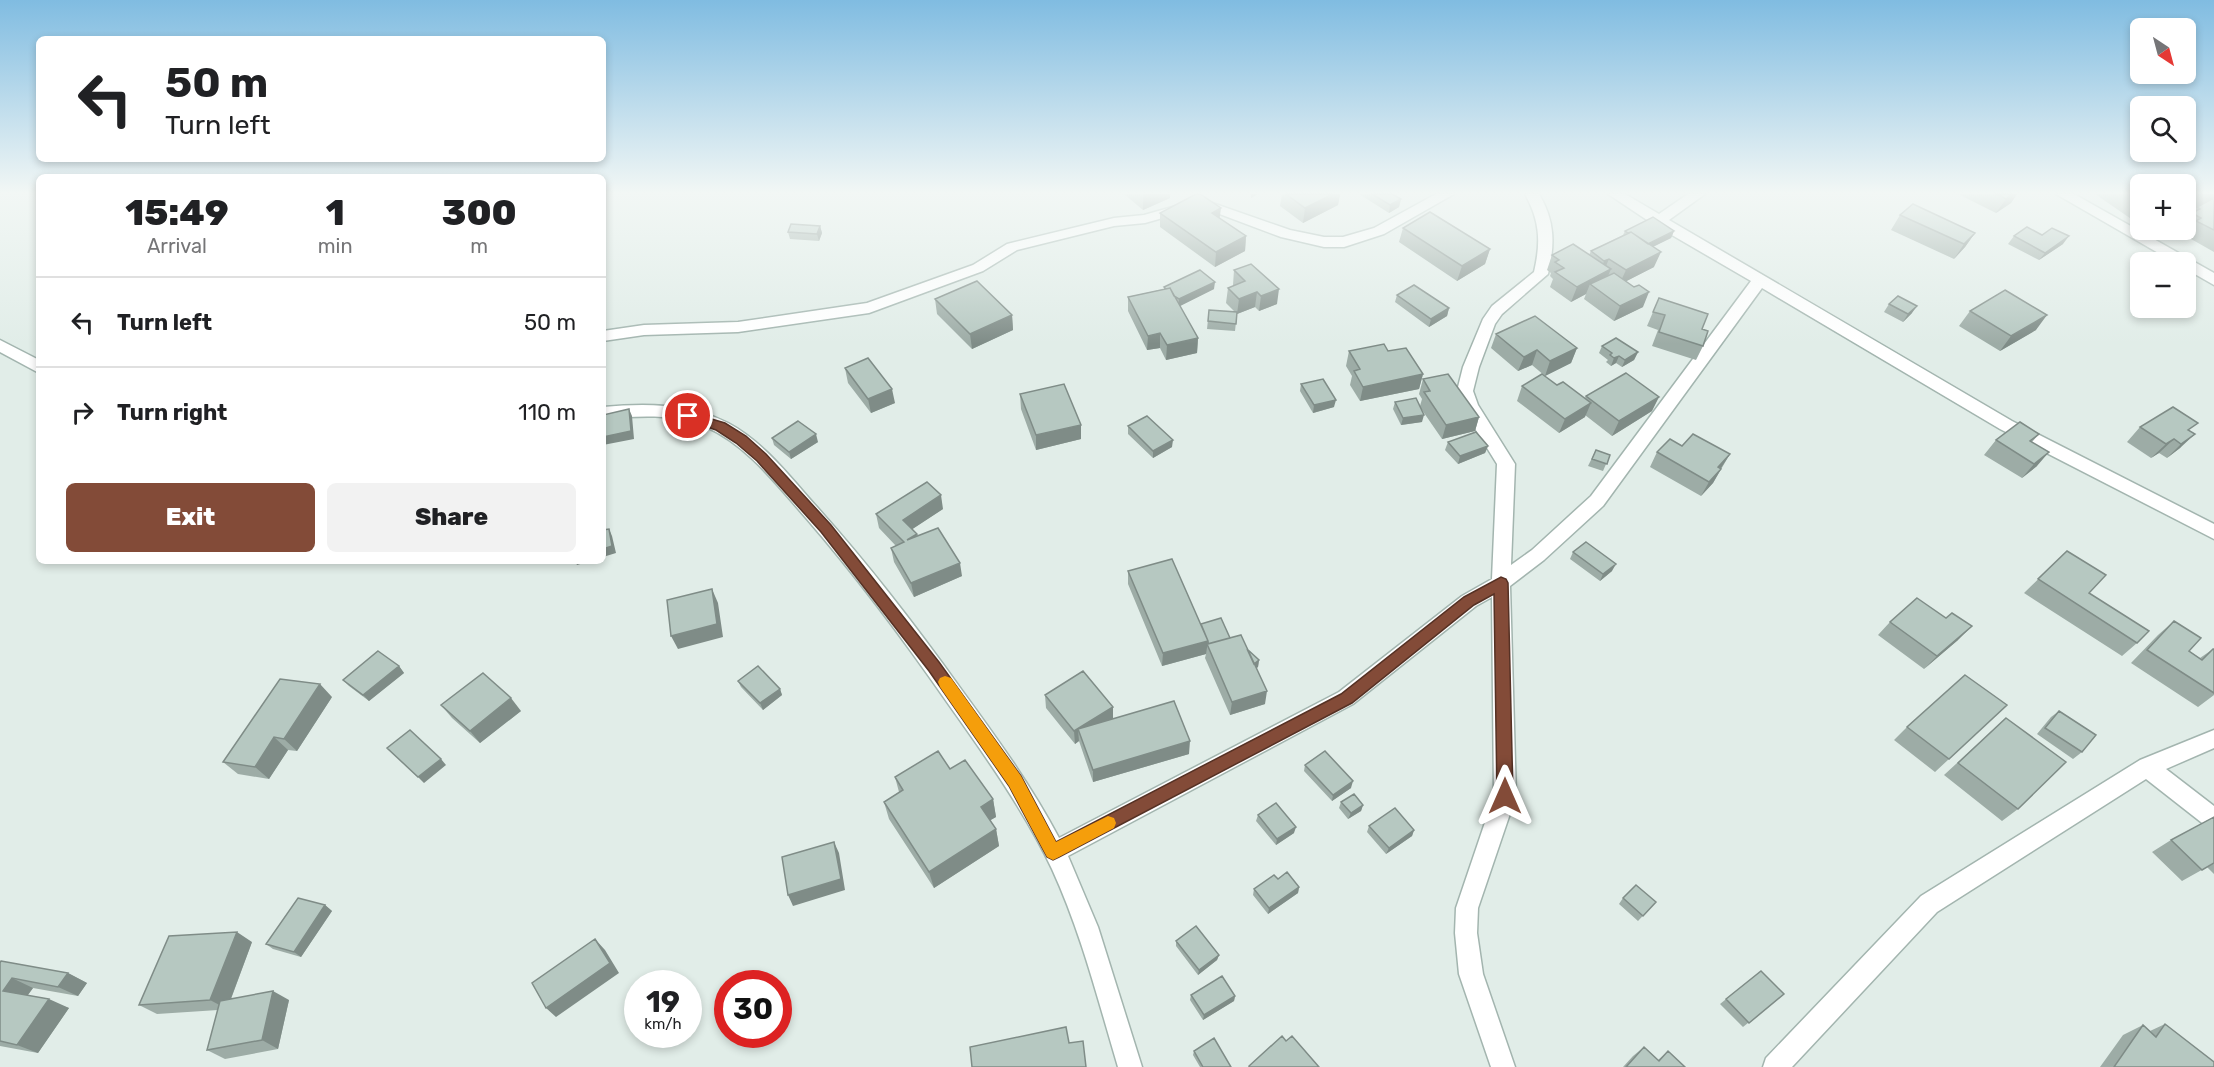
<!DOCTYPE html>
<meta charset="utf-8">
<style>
:root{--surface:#fff;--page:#f2f2f2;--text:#202124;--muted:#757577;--line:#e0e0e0;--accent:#834b38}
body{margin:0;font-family:Rubik,sans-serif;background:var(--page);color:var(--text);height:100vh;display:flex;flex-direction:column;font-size:22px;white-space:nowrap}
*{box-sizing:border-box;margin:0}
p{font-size:20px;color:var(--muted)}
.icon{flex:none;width:33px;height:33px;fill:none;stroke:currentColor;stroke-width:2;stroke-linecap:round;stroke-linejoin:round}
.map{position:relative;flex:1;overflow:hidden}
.panel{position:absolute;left:36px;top:174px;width:570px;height:390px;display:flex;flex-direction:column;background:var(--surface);border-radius:9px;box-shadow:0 3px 9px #0003}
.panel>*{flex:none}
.hud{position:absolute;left:36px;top:36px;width:570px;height:126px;border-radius:9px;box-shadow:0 3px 9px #0003;background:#fff;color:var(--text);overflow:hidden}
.needle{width:39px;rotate:144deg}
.fabs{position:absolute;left:2130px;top:18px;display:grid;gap:12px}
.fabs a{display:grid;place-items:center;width:66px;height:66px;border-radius:9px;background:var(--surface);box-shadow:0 3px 9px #0003;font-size:30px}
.speed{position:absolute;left:624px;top:970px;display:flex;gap:12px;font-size:30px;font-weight:700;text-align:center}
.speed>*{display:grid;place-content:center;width:78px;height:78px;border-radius:50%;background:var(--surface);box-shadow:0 3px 9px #0003;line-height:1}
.speed small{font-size:15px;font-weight:400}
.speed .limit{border:9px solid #d22;background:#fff;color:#111}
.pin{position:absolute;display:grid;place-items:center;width:51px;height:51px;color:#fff;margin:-26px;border:3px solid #fff;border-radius:50%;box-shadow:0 2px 6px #0007}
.me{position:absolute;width:66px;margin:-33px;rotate:0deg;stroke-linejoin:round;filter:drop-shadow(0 0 4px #0008)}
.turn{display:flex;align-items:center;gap:21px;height:126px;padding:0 30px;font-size:27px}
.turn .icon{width:78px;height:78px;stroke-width:2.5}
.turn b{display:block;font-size:42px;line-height:51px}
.eta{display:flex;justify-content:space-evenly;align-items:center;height:102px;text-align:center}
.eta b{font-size:36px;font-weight:800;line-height:42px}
.action{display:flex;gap:12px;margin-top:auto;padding:12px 30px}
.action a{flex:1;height:69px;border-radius:9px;background:var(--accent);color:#fff;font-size:24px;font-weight:800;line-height:69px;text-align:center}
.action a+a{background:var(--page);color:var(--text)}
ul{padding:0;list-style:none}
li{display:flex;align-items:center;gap:18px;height:90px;padding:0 30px;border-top:2px solid var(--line)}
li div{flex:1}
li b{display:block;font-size:22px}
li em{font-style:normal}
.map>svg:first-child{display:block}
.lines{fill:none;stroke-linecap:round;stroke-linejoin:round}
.minor-casing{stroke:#a3b5af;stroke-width:3}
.minor{fill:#fff;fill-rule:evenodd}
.wall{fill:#9daca6}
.shaded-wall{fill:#7f8c87}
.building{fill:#b6c8c1;stroke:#7f8c87;stroke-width:1.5}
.route{fill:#834b38;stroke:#553124;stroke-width:1.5}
.slow{fill:#f59e0b}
</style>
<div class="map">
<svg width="2214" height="1067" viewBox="0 0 2214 1067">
<rect width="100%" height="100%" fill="#e1ede8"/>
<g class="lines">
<defs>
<path id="minor" d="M1436,194h18l-70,40 -40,13h-20l-43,-10 -80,-30 -56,16 -31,3 -97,24 -34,21 -114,42 -131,19 -94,3 -41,6v-10l41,-6 94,-3 129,-19 106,-38 34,-21 107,-26 30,-3 57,-16 89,31 34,7h19l31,-9z
M1525,194h14c16,27 16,50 9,80l-46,40 -7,10 -16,43 -6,24 5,14 37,59 -4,101 21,-15 59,-54 160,-215 -98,-57 -45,-30h17l34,20 29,-20h17l-36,26 343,201 202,103v15l-214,-110 -238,-141 -159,218 -59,54 -34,26 6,210 -38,112 -1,25 6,41 32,93h-24l-32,-93 -4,-41 1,-25 38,-112 -2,-199 -16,9 -123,98 -285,152 30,71 44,140h-24c-20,-67 -37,-135 -66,-198 -27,-57 -66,-112 -103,-164 -45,-65 -92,-128 -143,-187 -30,-34 -58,-72 -100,-91 -31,-14 -70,-11 -103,-8v-12c42,-4 86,-4 125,16 36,19 62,54 89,84 52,58 99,119 144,182 35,48 70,96 98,149l280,-146 123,-96 30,-17 5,-115 -36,-58 -4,-15 6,-24 20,-48 9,-13 42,-34c7,-30 6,-51 -9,-78z
M2056,194h18l140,79v12l-28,-16v-7h-12z
M0,340l39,20v13l-39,-21z
M2214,730v18l-48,21 48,37v23l-8,-3 -60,-47 -209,133 -145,155h-29l3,-9 155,-162 219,-136z"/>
</defs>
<use href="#minor" class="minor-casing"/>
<use href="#minor" class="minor"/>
</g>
<path class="wall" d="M1124,194h46v4l-27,12z
M1282,194h58l-2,11 -35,18 -23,-17z
M1359,194h33l9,5 -2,8 -10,6z
M1958,194h59l-6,9 -15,10z
M2095,194h45v31z
M2186,194h28v58l-30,-17 3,-3 -4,-2h3v-10l5,-6 -5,1z
M1160,213l86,23 -1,15 -30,16 -55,-40z
M1900,215l75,18 -10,14 -11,12 -63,-29z
M820,226l2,7 -3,8 -29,-2 -2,-7z
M1403,228l87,21 -5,15 -28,17 -58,-39z
M1625,231h49l-3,7 -18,9 1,20 -28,14 17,26 -29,14 -30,-22 2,-5 -15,8 -21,-15 3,-8 -3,-3 1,-3 -4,-3 5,-15h37l2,-4 32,-16z
M2042,235l21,9 -24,16 -31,-16 6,-8z
M1234,270l43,34 -18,7 -4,-4 -18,7v-1l-2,18 -28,-2 2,-19 26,2 -9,-9 2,-15 6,-2 -1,-1z
M1164,287l50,2 -34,17 18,32 -1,15 -31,7 -6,-12 -13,2 -19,-39v-14l36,-8z
M1397,295l52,13 -2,8 -18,11 -34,-25z
M1659,298l43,31 1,17 -7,14 -44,-14 6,-16 -11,-4z
M935,299l77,16 1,15 -41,19 -35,-35z
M1889,304l23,9 -9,9 -19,-10z
M1970,311l66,19 -36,21 -41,-25z
M1496,334l81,14 -6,15 -26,13 -13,-11 -14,6 -27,-23z
M1602,346l36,6 -4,8 -12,7 -6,-4 -5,3 -5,-4 2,-2 -9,-7z
M1349,351h39l35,23 -4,15 -59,12 -10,-16 2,-9 -6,-10z
M845,368l50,35 -24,10 -23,-30z
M1423,379l56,38 -4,14 -33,8 -20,-29v12l-21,3 -8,-16 2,-7 25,4 2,-7 -3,-5z
M1301,384l33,23 -21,6 -13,-22z
M1557,385l28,13 1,-2 66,15 -40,25 -27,-21v2l-26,16 -42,-32 5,-15z
M1020,394l61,45 -45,11 -15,-41z
M1128,426l44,21 -19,11 -25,-24z
M2140,427l50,4 -10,17 -13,10 -8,-5 -8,5 -24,-16z
M2039,434l-7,8 5,24 -15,12 -38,-23 12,-15z
M772,438l46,4 -27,17 -17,-14z
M1448,442l40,4 -3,7 -27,11 -13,-14z
M1682,446l48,8 -17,29 -12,13 -51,-29 7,-15z
M1596,450l14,5 -7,16 -15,-5z
M943,509l-31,20 6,7 44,40 -48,21 -20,-35 -3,-14 5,-2 -17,-18 -3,-14z
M2067,551l22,42 48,50 -15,13 -98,-63z
M1573,552l39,19 -12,10 -30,-22z
M1128,571l73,53 29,14 17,11 12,11 -1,7 -2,1 9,36 -35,11 -25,-57 1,-4 -44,12 -34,-82z
M2174,621l15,30 11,7 13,-9h1v46l-16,12 -67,-44 27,-28z
M1890,622l68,18 -34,29 -46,-34z
M399,666l5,7 -35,28 -20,-15 -6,-6z
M738,681l42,8 2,6 -19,15 -22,-23z
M1045,695l68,24 76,35 -96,28 -14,-41 -4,3 -29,-36z
M332,697l-35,54 -9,-1 -19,29 -31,-5 -15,-12z
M441,705l80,6 -41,32 -28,-25z
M2059,711l23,41 -9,7 -36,-25 14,-17z
M2006,718l12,91 -16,12 -58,-46z
M1907,727l42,32 -14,13 -41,-32z
M1305,765l46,23 -19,13 -28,-30z
M950,769l43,30 3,18 -6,3 6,9 3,17 -65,42 -45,-69 -5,-17 15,-10 -4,-15z
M1341,802l22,3 -2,6 -13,8 -9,-11z
M1258,815l36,18 -18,12 -20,-24z
M2214,817v57l-7,-7 -25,14 -30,-29 19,-12z
M1369,826l45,4 -2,6 -26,18 -19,-22z
M1278,879l21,8 -1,6 -30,21 -15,-19 1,-6z
M1623,898l33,4 -18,19 -19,-17z
M325,905l7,6 -31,46 -28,-8 -7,-5z
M1176,941l43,14 -2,5 -19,15 -22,-29z
M252,942l-21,57 58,1 -11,49 -53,10 -18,-9 11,-40 -61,4 -18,-9z
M0,963l68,10 19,10 -9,13 -45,-8 -5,7 41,13 -31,45 -38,-7z
M1761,971l23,23 -41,33 -23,-23z
M1191,995l44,1 -1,5 -31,19 -13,-20z
M2165,1024l49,43h-114l23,-32 20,-10 7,6z
M1644,1047l14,13 10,-9 17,16h-62l10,-11z
M1194,1051l37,16h-31l-7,-12z"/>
<path class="shaded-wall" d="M1146,194h24v4l-27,12v-15z
M1251,194h7l-7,4z
M1333,194h7l-2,11 -35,18 2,-15z
M2012,194h5l-6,9 -15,10 10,-14z
M2203,194h11v13l-14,2 -3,-2 -5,6 -6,2v-16z
M1401,199l-2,8 -10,6 1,-8z
M1221,208l-2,15 -7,-10z
M820,226l2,7 -3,8 -2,-7z
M1674,231l-3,7 -29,14 4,-7z
M1975,233l-10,14 -11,12 10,-15z
M1246,236l-1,15 -30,16 1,-15z
M2069,236l-6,8 -24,16 6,-7z
M1490,249l-5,15 -28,17 5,-15z
M1661,252l-7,15 -35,18 7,-15z
M1609,259l-6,14 8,-4 -6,14 -15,1 -4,10 -15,8 6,-15 22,-12 5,-14z
M1215,282l-1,7 -36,18 1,-8z
M1279,289l-2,15 -18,7 2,-15z
M1257,292l-2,15 -18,7 2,-15z
M1649,292l-6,15 -29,14 6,-15z
M1917,306l-5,7 -9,9 5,-8z
M1449,308l-2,8 -18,11 2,-8z
M1012,315l1,15 -41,19 -2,-15z
M2047,315l-11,15 -36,21 11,-15z
M1160,333v15l-13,2 1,-14z
M1198,338l-1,15 -31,7 1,-15z
M1577,348l-6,15 -26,13 5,-15z
M1537,350l-5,15 -14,6 6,-14z
M1638,352l-4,8 -12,7 3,-7z
M1619,356l-3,7 -5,3 3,-8z
M1423,374l-4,15 -59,12 3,-14z
M892,389l3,14 -24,10 -3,-14z
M1659,397l-7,14 -40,25 7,-15z
M1336,400l-2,7 -21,6 1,-8z
M1591,403l-6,14 -26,16 6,-14z
M629,409l3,7 2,23 -31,6v-8z
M1424,415l-2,7 -21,3 2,-7z
M1479,417l-4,14 -33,8 4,-14z
M1081,425v14l-45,11v-15z
M816,434l2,8 -27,17 -2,-7z
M2195,434l-15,14 -13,10 14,-14z
M2174,439l-15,14 -8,5 15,-14z
M1173,440l-1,7 -19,11v-7z
M1488,446l-3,7 -27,11 2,-8z
M2049,452l-12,14 -15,12 12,-14z
M1730,454l-9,14 -3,-1z
M1721,469l-8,14 -12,13 8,-14z
M941,495l2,14 -38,25 -2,-14z
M609,529l3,7 4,17 -13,4v-8z
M575,561h15l-13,4z
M960,563l2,13 -48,21 -3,-14z
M1616,564l-4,7 -12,10 3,-7z
M712,589l6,14 5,34 -45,12 -7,-13z
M1972,626l-14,14 -34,29 13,-13z
M1208,641l-2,13 -44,12 1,-13z
M1259,660l-1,7 -8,6 1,-7z
M399,666l5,7 -35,28 -6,-6z
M320,684l12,13 -35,54 -13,-12z
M780,689l2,6 -19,15 -3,-7z
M1267,691l-2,13 -35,11 2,-13z
M511,698l10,13 -41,32 -10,-12z
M1113,707v12l-35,10z
M1078,729l1,12 -4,3 -1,-13z
M274,737l14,13 -19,29 -14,-12z
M1190,741l-1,13 -96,28v-12z
M441,759l5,6 -22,18 -6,-6z
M1353,781l-2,7 -19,13 1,-6z
M993,799l3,18 -12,7 -3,-17z
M1363,805l-2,6 -13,8 3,-6z
M1296,827l-2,6 -18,12 1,-6z
M996,829l3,17 -65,42 -5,-16z
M1414,830l-2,6 -26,18 3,-6z
M834,842l5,11 6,37 -52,16 -5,-11z
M1299,887l-1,6 -30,21 1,-6z
M325,905l7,6 -31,46 -7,-5z
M237,932l15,10 -25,67 -17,-9z
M595,939l10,11 14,23 -63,44 -10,-9z
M1219,955l-2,5 -19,15 1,-5z
M68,973l19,10 -9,13 -20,-9z
M12,978l21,10 -9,12 -21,-9z
M273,991l16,9 -11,49 -16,-9z
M1235,996l-1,5 -31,19 1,-5z
M49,999l20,9 -31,45 -21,-8z"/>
<path class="building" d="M1196,194h4l21,14 -9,5 34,23 -30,16 -56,-39z
M1286,194h47l-28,14z
M1372,194h20l9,5 -11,6z
M1997,194h15l-6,5z
M2186,194h17l-17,5z
M2214,198v32l-18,-9 5,-3 -9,-5 8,-4 -3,-2z
M1913,204l62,29 -11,11 -64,-29z
M1430,212l60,37 -28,17 -59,-38z
M1653,217l21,14 -26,13 -17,-12 -3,1 -3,-2z
M791,224l29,2 -3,8 -29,-2z
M2027,227l15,8 10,-7 17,8 -24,17 -31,-17z
M1631,232l30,20 -35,18 -17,-11 -5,2 -13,-10z
M1573,244l38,25 -34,18 -22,-15 9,-4 -9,-6 4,-2 -7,-5z
M1251,264l28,25 -18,7 -4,-4 -18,7 -11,-11 17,-7 -11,-11z
M1200,270l15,12 -36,17 -5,-3 -4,-8 -4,1 -2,-2z
M1614,273l20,14 5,-2 10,7 -29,14 -30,-22z
M977,281l35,34 -42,19 -35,-35z
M1414,285l35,23 -18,11 -34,-24z
M1170,288l28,50 -31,7 -7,-12 -12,3 -20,-39z
M2005,290l42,25 -36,21 -41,-25z
M1898,296l19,10 -9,8 -19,-10z
M1659,298l49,16 -6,15 6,2 -5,15 -44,-14 6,-17 -12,-3z
M1209,310l28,2 -1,12 -28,-3z
M1535,316l42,32 -27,13 -13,-11 -13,7 -28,-23z
M1616,338l22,14 -13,8 -6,-4 -5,2 -4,-3 2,-2 -10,-7z
M1384,344l4,7 18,-3 17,26 -60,13 -9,-16 6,-2 -11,-18z
M868,358l24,31 -24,10 -23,-31z
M1626,373l33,24 -40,24 -33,-25z
M1448,374l31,43 -33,8 -22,-33 6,-1 -7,-12z
M1542,374l15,11 6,-3 28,21 -26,16 -43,-33z
M1323,379l13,21 -22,5 -13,-21z
M1064,384l17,41 -45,10 -16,-41z
M1416,398l8,17 -21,3 -8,-16z
M2173,407l25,16 -10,7 7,4 -14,10 -7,-5 -8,5 -26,-17z
M629,409l2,22 -28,6v-22z
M1147,416l26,24 -20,11 -25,-25z
M798,421l18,13 -27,18 -17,-14z
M2020,422l19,12 -9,7 19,11 -15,12 -38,-24z
M1476,432l12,14 -28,10 -12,-14z
M1693,434l37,20 -12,13 3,2 -12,13 -52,-30 13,-13 12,7z
M1596,450l14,5 -3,9 -15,-5z
M927,482l14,13 -38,25 14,14 -10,6 31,-12 22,35 -49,20 -20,-35 13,-6 -28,-28z
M609,529l3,17 -9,3v-19z
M1586,542l30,22 -13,10 -30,-22z
M2067,551l39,24 -17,18 60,38 -12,12 -99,-64z
M1172,559l36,82 -45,12 -35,-82z
M712,589l5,35 -46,12 -4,-36z
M1917,598l29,20 6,-5 20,13 -35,30 -47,-34z
M1221,618l9,20 -22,6v-3l-7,-17z
M2174,621l27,17 -12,13 13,9 11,-11h1v44l-67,-43z
M1241,635l26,56 -35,11 -25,-58z
M1247,649l12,11 -5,4z
M378,651l21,15 -36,29 -20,-15z
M758,666l22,23 -20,14 -22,-22z
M1083,671l30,36 -39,24 -29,-36z
M483,673l28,25 -41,33 -29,-26z
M1965,675l42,30 -58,54 -42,-32z
M280,679l40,5 -36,55 -10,-2 -19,30 -32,-5z
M1174,701l16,40 -97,29 -15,-41z
M2059,711l37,24 -14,17 -37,-24z
M2006,718l60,44 -48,47 -60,-46z
M410,730l31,29 -23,18 -31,-29z
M938,751l12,18 15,-9 28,39 -12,8 15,22 -67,43 -45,-70 19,-12 -8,-13z
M1325,751l28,30 -20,14 -28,-30z
M1354,794l9,11 -12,8 -10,-11z
M1276,803l20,24 -19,12 -19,-24z
M1395,808l19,22 -25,18 -20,-22z
M2214,817v46l-12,7 -31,-30z
M834,842l7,37 -53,16 -6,-38z
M1287,872l12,15 -30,21 -15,-19 20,-14 4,4z
M1636,885l20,17 -13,14 -20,-18z
M298,898l27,7 -31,47 -28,-8z
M1196,926l23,29 -20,15 -23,-29z
M237,932l-27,68 -71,5 30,-69z
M595,939l15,24 -64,45 -14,-25z
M1,961l67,12 -10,14 -46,-9 -9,13 46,8 -32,46 -17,-4v-78z
M1761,971l23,23 -35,29 -23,-24z
M1222,976l13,20 -31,19 -13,-20z
M273,991l-11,49 -55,10 13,-49z
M2165,1024l49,38v5h-100l29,-42 13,12z
M1066,1027l3,16 14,-2 3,26h-114l-2,-20z
M1282,1036l4,5 6,-5 27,31h-70v-1z
M1214,1038l17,29h-28l-9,-16z
M1644,1047l15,14 9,-10 17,16h-59z"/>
<linearGradient id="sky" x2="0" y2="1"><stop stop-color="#80bce1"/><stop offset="0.56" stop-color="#f2f7f5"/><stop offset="1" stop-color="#f2f7f5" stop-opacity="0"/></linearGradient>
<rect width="2214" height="344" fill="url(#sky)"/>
<path class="route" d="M688,412l37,11 21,13 20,18 65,71 108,137 82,114 35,66 285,-148 123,-97 37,-20 5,2 2,4 5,213 -2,6 -6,2 -6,-2 -2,-6 -3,-202 -20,11 -122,98 -293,154 -6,3 -6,-3 -38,-71 -80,-115 -108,-139 -64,-71 -21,-18 -20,-13 -32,-11 -2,-3z"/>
<path class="slow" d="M945,676l6,2 70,98 35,66 52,-26 6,2 2,5 -2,5 -55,29 -6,3 -6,-3 -38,-71 -69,-99 -2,-5 2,-4z"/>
</svg>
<div class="fabs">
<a><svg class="needle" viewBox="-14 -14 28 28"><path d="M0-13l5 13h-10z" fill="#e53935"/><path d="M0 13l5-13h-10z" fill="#757577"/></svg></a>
<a><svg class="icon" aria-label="search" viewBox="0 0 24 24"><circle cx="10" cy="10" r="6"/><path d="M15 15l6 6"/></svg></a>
<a>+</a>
<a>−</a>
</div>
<div class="speed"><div>19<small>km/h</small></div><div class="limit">30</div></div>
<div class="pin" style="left:688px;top:416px;background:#d93025"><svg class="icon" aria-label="arrive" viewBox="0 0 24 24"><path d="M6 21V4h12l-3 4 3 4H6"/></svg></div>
<svg class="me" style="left:1505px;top:796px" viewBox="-20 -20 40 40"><path d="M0-17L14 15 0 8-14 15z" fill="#834b38" stroke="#fff" stroke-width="4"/></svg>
<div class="hud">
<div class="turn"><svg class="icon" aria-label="left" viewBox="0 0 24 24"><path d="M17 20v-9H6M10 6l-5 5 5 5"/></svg><div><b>50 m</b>Turn left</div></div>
</div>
<section class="panel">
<div class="eta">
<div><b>15:49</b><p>Arrival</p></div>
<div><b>1</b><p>min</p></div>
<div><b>300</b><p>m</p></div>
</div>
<ul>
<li><svg class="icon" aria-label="left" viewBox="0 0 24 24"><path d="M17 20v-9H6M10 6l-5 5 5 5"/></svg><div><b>Turn left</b></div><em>50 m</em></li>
<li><svg class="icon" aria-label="right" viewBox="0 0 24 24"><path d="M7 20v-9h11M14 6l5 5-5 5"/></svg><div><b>Turn right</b></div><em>110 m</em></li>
</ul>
<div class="action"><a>Exit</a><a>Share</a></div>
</section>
</div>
